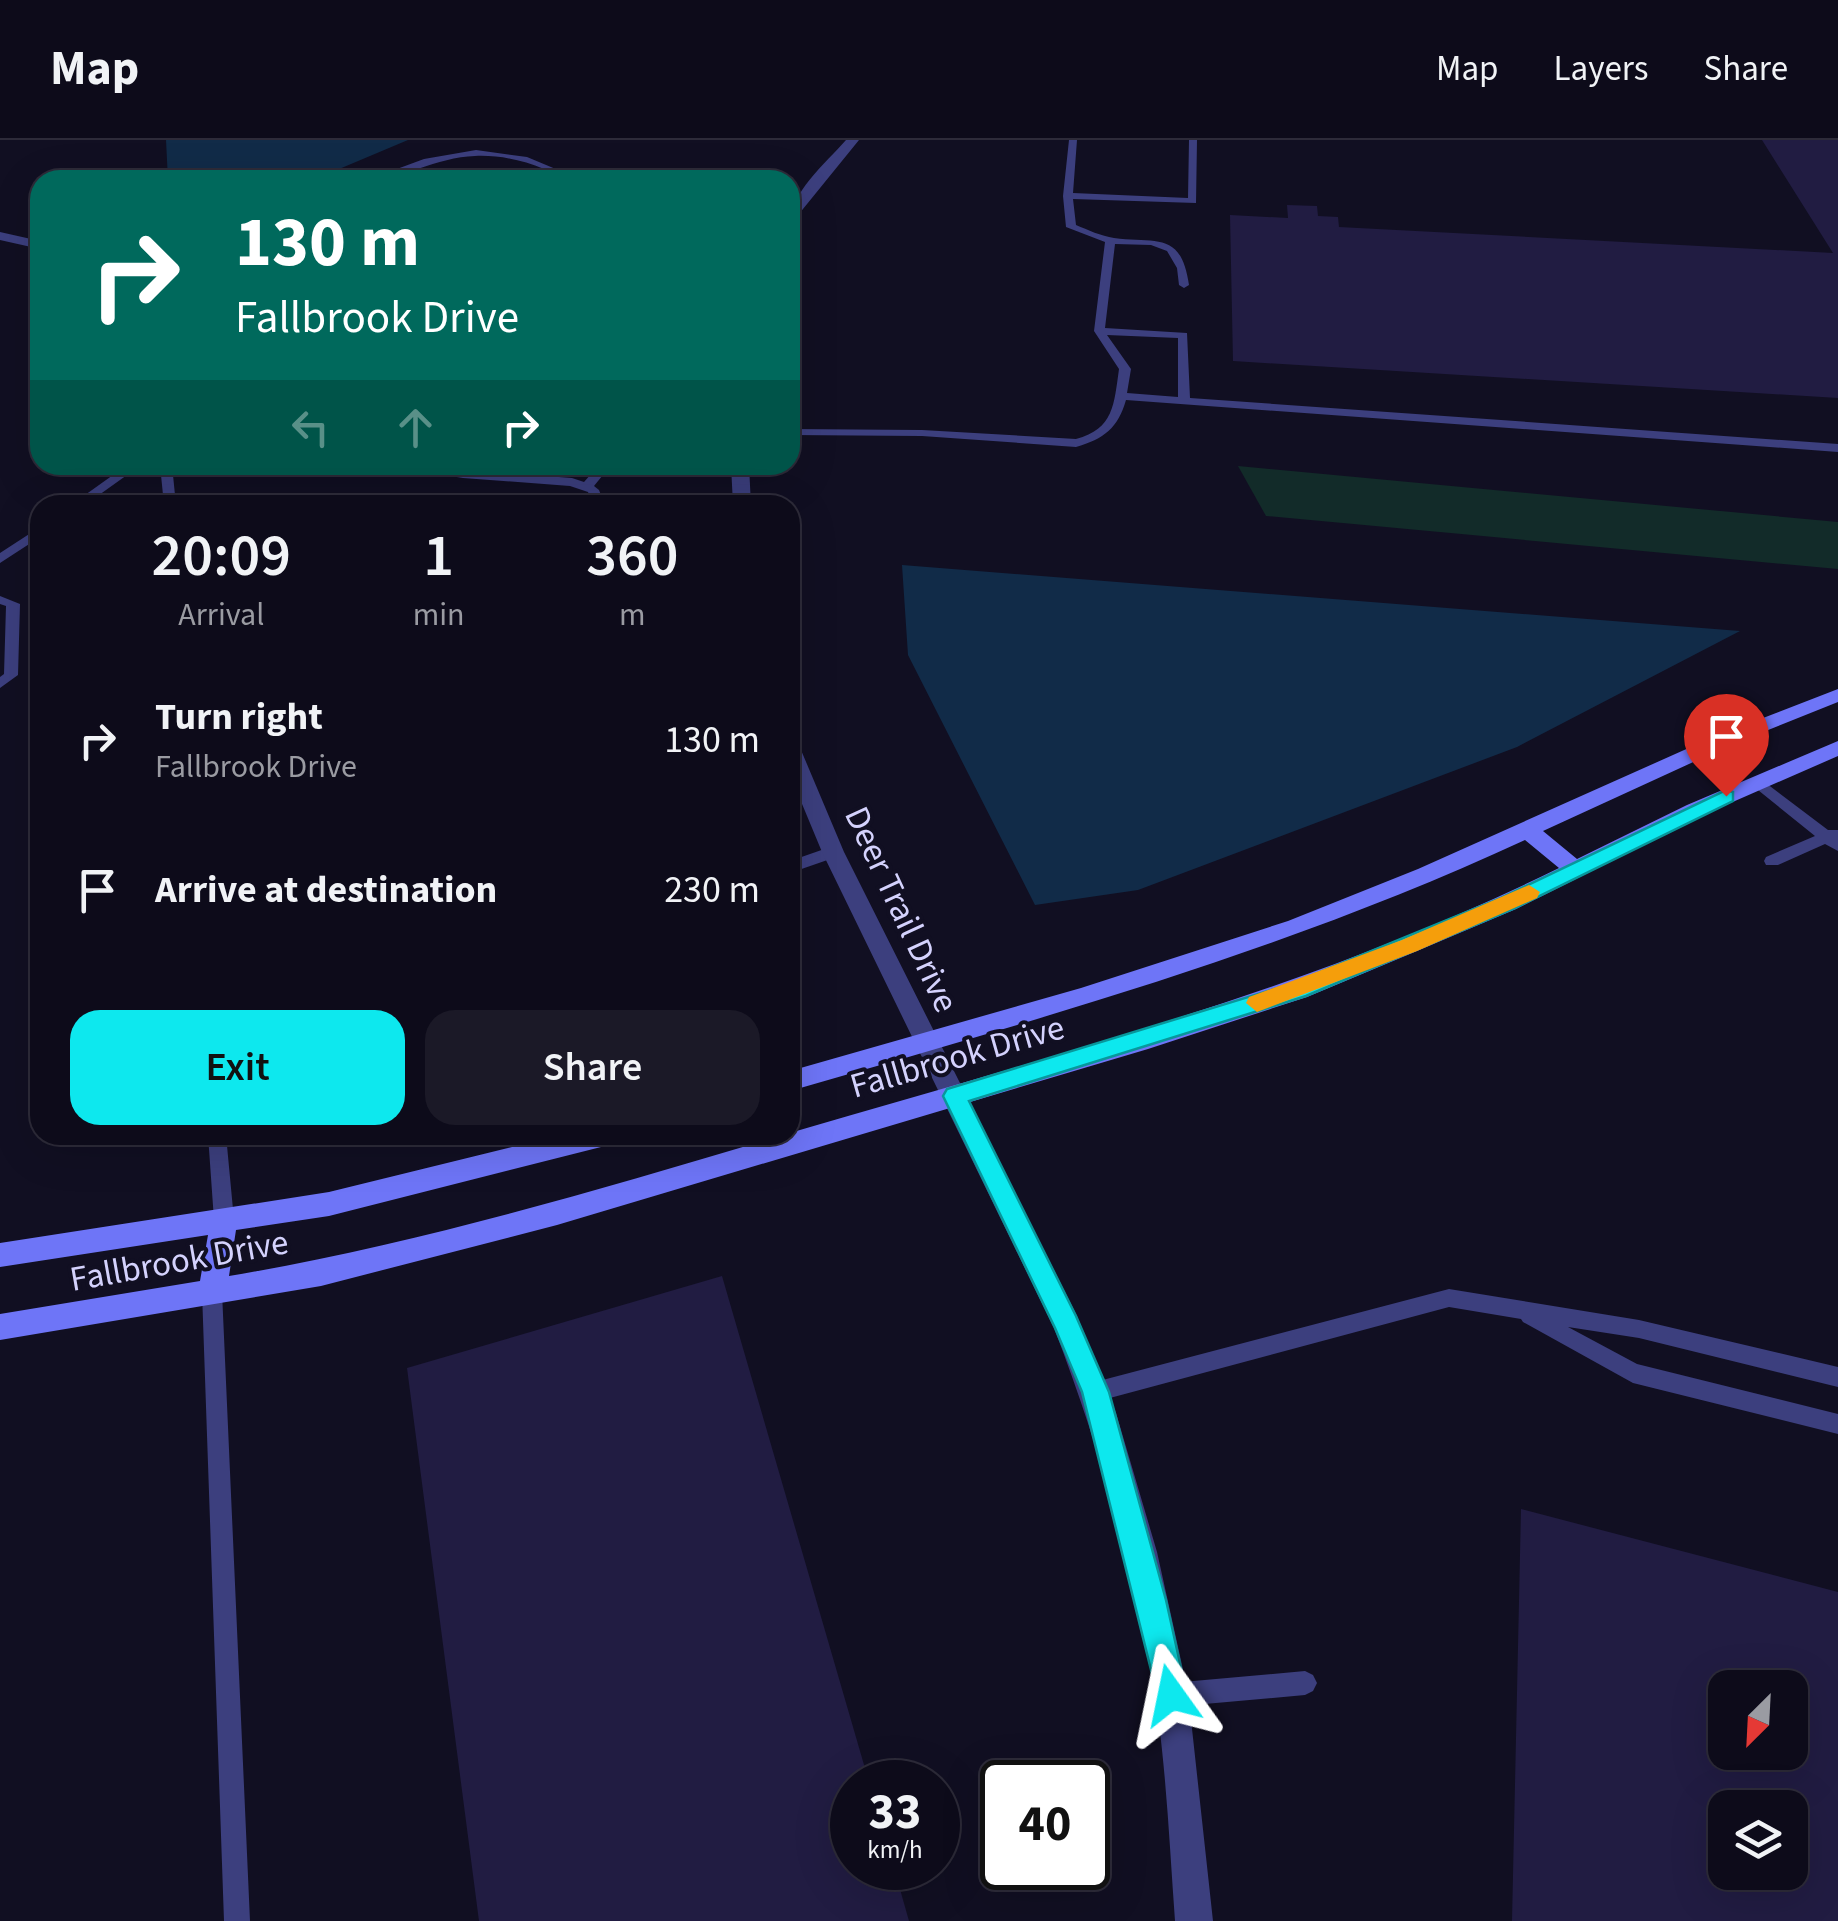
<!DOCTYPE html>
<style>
:root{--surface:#0d0b1a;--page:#1b1927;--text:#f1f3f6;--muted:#9a9ba2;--line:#2d2b39;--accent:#0de8ee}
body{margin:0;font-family:"Source Sans 3",sans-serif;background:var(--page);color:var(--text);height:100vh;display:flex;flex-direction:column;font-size:38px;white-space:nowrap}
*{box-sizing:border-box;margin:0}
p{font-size:32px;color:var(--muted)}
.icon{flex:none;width:55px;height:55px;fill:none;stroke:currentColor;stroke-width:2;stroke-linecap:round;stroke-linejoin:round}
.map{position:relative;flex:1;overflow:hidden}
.drawer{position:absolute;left:30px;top:355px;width:770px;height:650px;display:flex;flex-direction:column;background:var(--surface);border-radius:30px;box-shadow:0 10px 40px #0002,0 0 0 2px var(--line)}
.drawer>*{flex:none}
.top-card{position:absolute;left:30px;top:30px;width:770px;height:305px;border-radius:30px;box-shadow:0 10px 40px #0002,0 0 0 2px var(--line);background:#00695c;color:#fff;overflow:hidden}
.needle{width:65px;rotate:204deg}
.fabs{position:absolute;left:1708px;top:1530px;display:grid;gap:20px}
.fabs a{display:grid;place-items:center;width:100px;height:100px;border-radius:20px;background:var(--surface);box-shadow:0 10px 40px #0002,0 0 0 2px var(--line);font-size:50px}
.speed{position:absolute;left:830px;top:1620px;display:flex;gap:20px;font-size:50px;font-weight:700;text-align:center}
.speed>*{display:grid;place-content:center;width:130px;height:130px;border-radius:50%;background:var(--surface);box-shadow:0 10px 40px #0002,0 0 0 2px var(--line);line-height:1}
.speed small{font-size:25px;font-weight:400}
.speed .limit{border:5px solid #111;border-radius:15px;background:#fff;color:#111}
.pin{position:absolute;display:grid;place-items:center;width:85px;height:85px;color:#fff;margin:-102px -42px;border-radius:50% 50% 50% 0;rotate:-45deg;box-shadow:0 0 10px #0007}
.pin .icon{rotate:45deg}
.me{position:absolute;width:110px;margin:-55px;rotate:348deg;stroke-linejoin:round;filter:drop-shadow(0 0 8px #0008)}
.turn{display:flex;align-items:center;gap:35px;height:210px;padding:0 40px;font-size:45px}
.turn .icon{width:130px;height:130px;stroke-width:2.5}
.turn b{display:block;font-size:70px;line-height:85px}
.lanes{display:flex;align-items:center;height:95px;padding:0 40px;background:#0003;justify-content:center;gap:50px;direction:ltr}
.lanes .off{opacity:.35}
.eta{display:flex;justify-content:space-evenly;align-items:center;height:170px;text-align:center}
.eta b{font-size:60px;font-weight:600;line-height:70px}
.action{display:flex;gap:20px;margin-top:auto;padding:20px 40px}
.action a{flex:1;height:115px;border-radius:30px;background:var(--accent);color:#111;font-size:40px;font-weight:600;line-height:115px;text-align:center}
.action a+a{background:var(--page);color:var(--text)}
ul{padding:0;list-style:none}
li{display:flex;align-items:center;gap:30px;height:150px;padding:0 40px}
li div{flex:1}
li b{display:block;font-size:38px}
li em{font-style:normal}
header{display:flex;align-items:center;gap:60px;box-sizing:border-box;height:140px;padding:0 50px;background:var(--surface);border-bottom:2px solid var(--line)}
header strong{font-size:48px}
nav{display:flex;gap:55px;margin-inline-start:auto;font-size:35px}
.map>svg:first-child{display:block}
.green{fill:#122b29}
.water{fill:#112b48}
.building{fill:#211c42;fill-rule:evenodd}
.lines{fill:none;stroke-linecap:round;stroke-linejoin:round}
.service{fill:#3c3f7e;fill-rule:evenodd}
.minor{fill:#3c3f7e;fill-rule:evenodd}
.tertiary{fill:#3c3f7e;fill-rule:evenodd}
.secondary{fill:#6e75f7;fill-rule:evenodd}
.route{fill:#0de8ee;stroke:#08979b;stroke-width:2.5}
.slow{fill:#f59e0b}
.labels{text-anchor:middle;stroke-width:8;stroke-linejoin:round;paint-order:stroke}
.street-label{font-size:35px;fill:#d4d2fd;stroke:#110f22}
</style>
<header>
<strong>Map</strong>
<nav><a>Map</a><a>Layers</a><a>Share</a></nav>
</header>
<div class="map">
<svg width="1838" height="1781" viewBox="0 0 1838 1781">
<rect width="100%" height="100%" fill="#110f22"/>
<path class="green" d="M1238,326l600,56v47l-572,-53z"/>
<path class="water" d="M166,0h242l-95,40h-145z
M902,425l838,66 -223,116 -379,143 -103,15 -127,-250z"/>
<path class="building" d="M1762,0h76v258l-605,-37 -3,-146 58,3 -1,-13 30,1 1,10 20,1 1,10 494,26z
M722,1136l147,506h-17v86h42l15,53h-430l-72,-553z
M1521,1369l317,83v329h-326zM1725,1548h65v64h-65zM1725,1668h65v64h-65z"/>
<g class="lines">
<path class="service" d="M1069,0h8l-4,53 115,5 1,-58h8l-1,63 -123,-4 3,26c12,5 25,11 38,13 42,6 67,-8 75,47l-5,3 -5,-3 -2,-17 -10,-17 -16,-6 -36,-1 -10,84 82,5 3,65 648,46v8l-712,-52c-8,28 -22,39 -50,47l-154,-11 -132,-1v-6l132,1 154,9c38,-10 38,-35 43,-70l-25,-38 11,-89 -39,-15 -3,-31zM1107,195l71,3v59l-51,-4 4,-24z
M476,10l51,7 55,23c-15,0 -24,-6 -38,-11 -22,-9 -45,-14 -69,-13 -38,1 -75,24 -108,24l57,-21z
M127,325h14l-56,40h-14z
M160,325h12l4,40h-12z
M401,325h28l34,5 109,8 12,4 15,-17h12l-17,21 5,4 6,15h-12l-5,-13 -18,-6 -107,-8 -56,-9z
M40,387v10l-40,26v-10z
M0,456l20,8 -2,71 -18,13v-11l4,-3 2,-68 -6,-2z
M1758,637l70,53h10v21l-13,-7 -47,21h-12l-2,-4 2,-4 49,-21 -62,-50 -3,-4 3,-4z
M833,706l8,6 -2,4 -49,17v-12z
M790,869l6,2 4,7 -3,5 -6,2z
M208,995h18l8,85 -3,6 -7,2 -7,-2 -3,-6z
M212,1143l7,3 3,6 28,629h-26l-22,-629 3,-6z
M1449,1149l190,31 199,47v20l-199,-49 -71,-11 69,37 201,50v20l-205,-51 -110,-61 -2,-3 -72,-12 -354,95 -7,-3 -4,-7 4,-7 7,-3z
M1305,1531l8,4 4,8 -4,8 -8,4 -134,12 -8,-4 -4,-8 4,-8 8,-4z"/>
<path class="minor" d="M0,92l40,9v8l-40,-9z"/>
<path class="tertiary" d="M846,0h13l-69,85c0,-33 35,-61 56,-85z
M731,325h18l2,40h-18z
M790,603l11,7 43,102 233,464 39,97 41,139 31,140 25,229h-38c-5,-68 -8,-137 -17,-205 -19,-132 -56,-263 -104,-388l-232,-476 -32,-77z"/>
<path class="secondary" d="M1838,549v13l-112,45 -183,84 34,28 110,-54 151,-64v15l-135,59 -187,94 -99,42 -110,46 -159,52 -591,176 -236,61 -321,54v-26l200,-33 8,-46 -208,32v-24l329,-51 232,-57h57l-4,8 -9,3 -276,70 -93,14 -7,46c210,-35 417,-101 619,-160 242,-70 484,-136 711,-248l-34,-28c-237,110 -485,179 -735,251v-20l291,-83 207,-67 130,-52 293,-131z"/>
</g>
<path class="route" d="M1726,650l7,2v9l-218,107 -209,88 -337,105 107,215 33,76 57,208 21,95 -5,11 -11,5 -11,-5 -78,-314 -27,-64 -112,-232 4,-7 344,-105 210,-86z"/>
<path class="slow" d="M1529,745l11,7 -3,6 -120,53 -160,61 -11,-9 3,-6 153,-57z"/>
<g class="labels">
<g class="street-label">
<text transform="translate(902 769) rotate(65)" y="12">Deer Trail Drive</text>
<text transform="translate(957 916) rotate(-16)" y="12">Fallbrook Drive</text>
<text transform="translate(179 1120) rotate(-10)" y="12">Fallbrook Drive</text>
</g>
</g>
</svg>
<div class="fabs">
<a><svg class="needle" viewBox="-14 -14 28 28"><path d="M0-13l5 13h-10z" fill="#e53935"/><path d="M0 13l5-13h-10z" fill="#9a9ba2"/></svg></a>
<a><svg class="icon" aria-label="layers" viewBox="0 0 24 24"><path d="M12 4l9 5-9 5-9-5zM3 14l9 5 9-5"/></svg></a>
</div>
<div class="speed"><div>33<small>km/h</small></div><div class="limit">40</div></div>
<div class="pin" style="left:1726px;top:656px;background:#d93025"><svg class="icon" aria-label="arrive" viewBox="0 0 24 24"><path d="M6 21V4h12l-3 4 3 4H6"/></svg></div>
<svg class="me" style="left:1171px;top:1555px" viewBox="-20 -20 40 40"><path d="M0-17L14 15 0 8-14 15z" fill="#0de8ee" stroke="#fff" stroke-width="4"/></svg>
<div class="top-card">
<div class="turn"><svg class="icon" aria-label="right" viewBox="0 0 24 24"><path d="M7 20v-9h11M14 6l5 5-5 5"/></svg><div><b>130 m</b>Fallbrook Drive</div></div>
<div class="lanes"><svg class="icon off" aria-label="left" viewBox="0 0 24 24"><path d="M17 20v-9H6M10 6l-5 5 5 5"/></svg><svg class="icon off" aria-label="ahead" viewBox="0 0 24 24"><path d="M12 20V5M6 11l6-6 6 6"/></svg><svg class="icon" aria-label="right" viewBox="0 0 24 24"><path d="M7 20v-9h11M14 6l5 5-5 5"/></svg></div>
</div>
<section class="drawer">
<div class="eta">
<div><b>20:09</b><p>Arrival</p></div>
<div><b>1</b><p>min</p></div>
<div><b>360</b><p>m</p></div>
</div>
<ul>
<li><svg class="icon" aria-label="right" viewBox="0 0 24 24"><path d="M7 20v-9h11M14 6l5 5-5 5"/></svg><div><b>Turn right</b><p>Fallbrook Drive</p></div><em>130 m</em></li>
<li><svg class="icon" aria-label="arrive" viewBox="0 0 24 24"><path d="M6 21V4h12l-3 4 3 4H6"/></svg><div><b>Arrive at destination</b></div><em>230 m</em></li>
</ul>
<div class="action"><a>Exit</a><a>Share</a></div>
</section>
</div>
